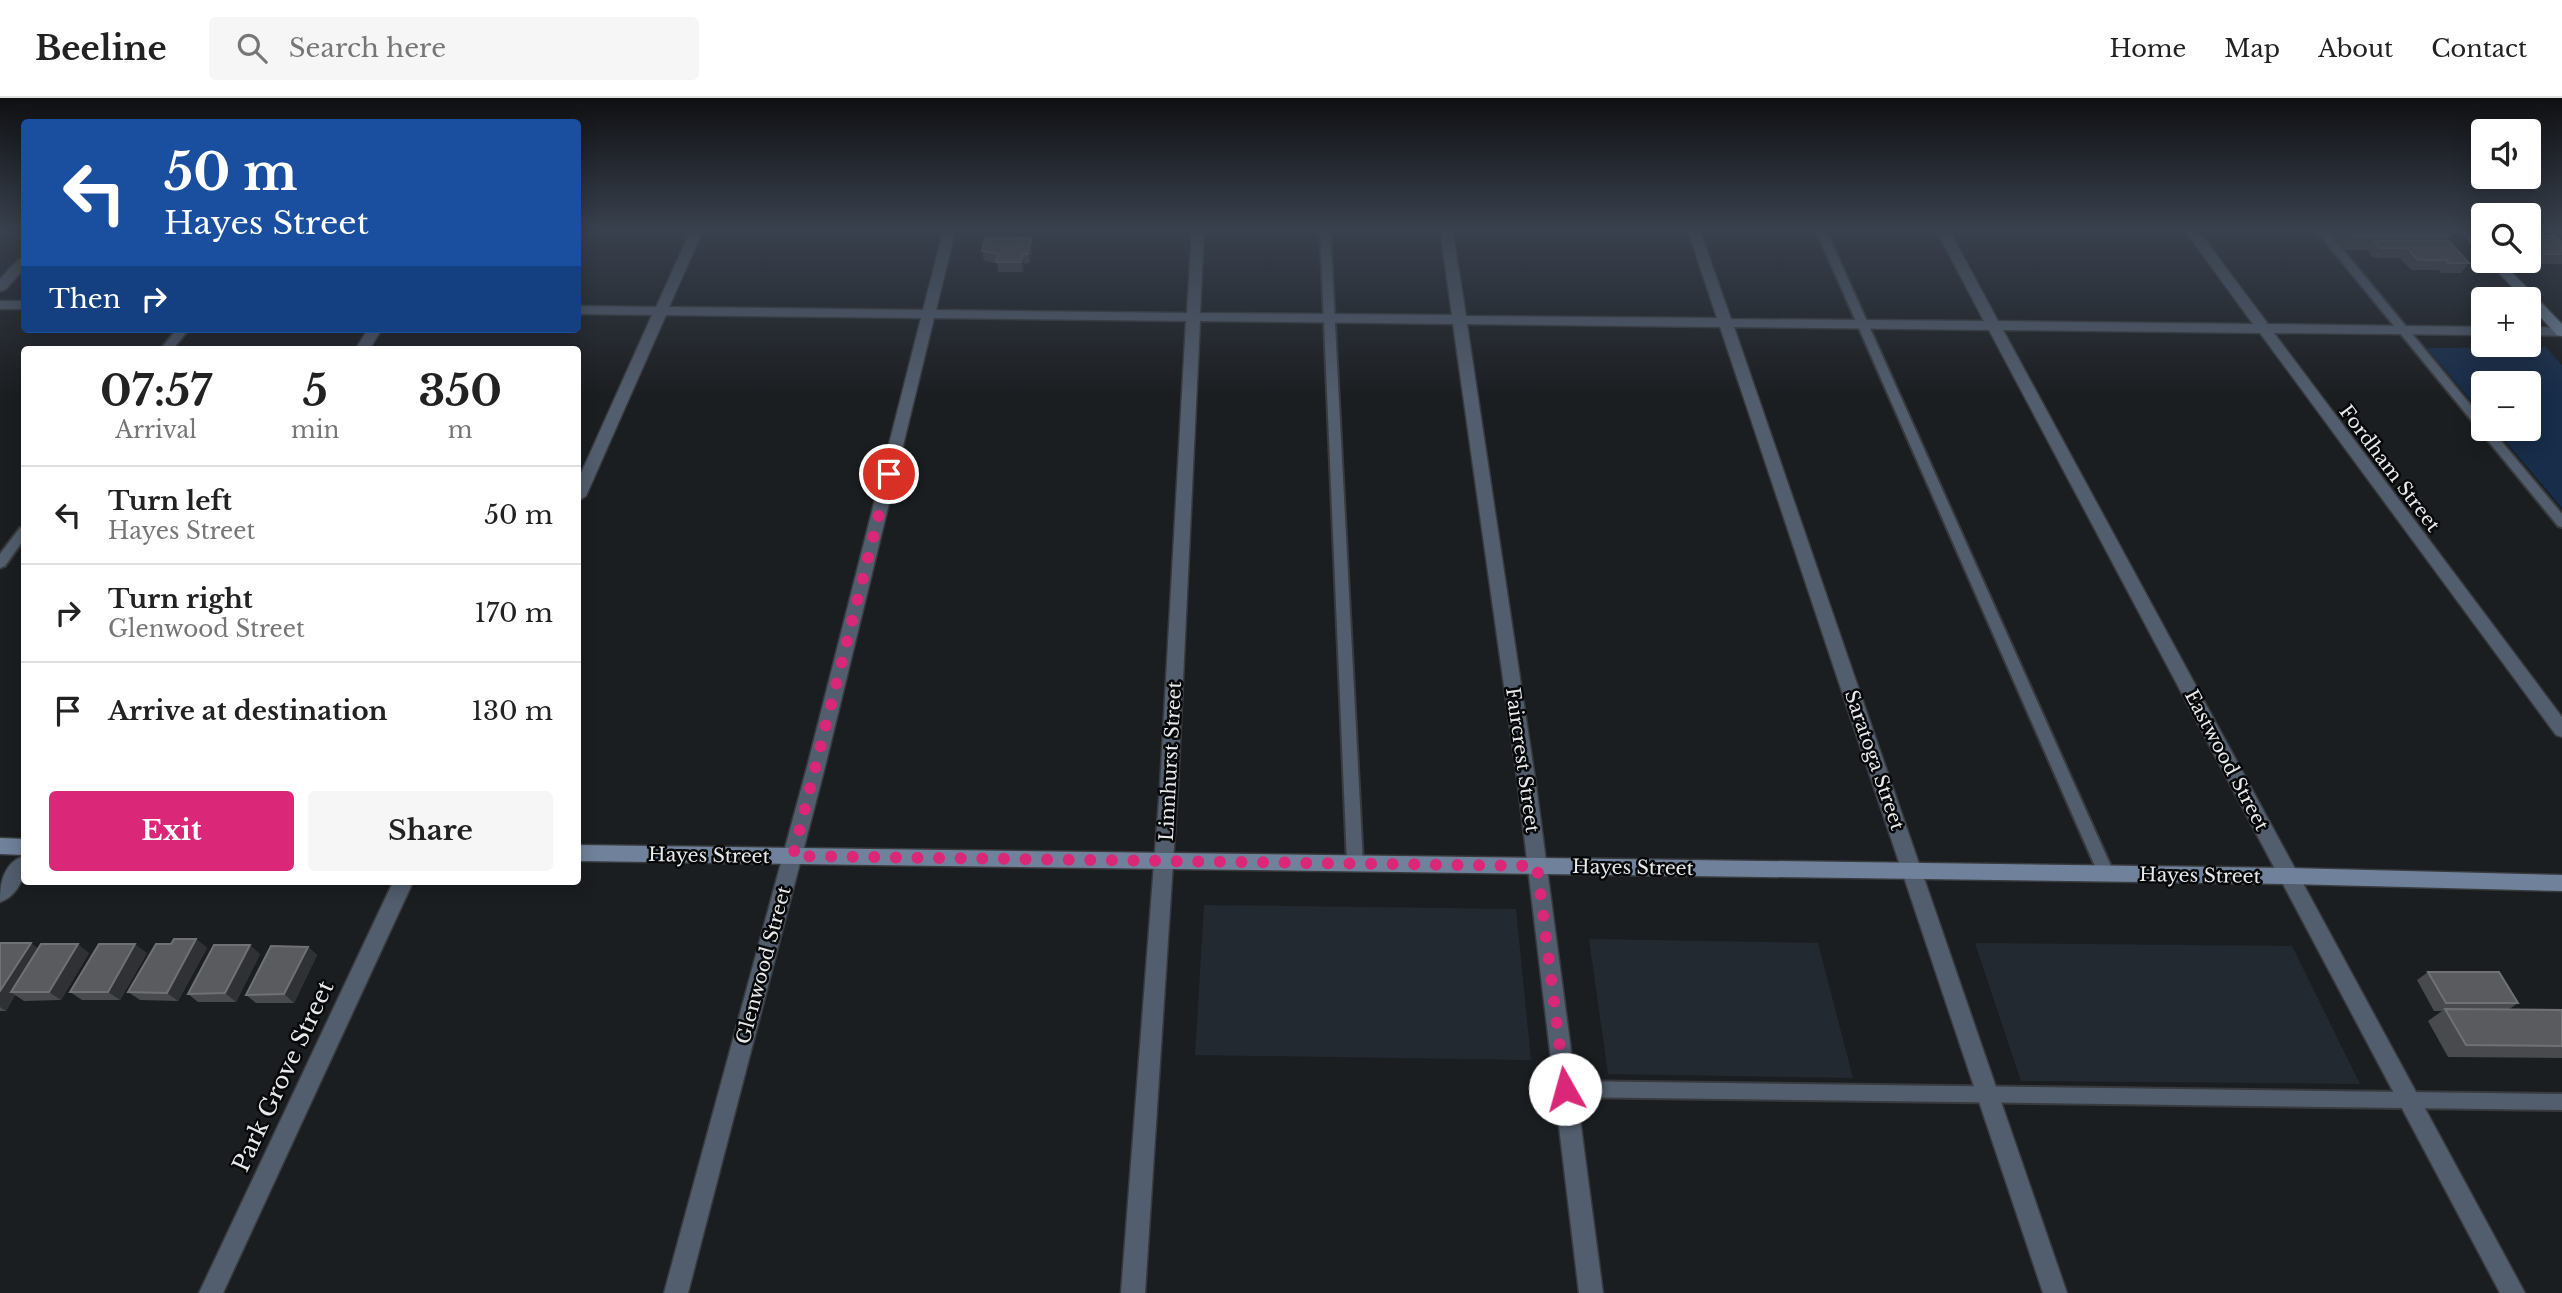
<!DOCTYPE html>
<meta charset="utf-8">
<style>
:root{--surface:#fff;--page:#f6f6f6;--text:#222;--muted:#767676;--line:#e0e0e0;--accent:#db2777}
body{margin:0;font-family:"Libre Baskerville",serif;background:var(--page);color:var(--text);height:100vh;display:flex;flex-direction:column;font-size:26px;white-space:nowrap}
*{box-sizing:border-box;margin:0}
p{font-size:23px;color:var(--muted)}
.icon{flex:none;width:38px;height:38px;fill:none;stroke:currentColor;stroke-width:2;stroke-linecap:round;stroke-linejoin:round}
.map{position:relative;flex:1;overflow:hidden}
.sheet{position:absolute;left:21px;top:248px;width:560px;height:539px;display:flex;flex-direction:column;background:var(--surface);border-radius:7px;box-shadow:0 4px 18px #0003}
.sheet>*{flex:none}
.banner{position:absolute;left:21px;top:21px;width:560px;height:214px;border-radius:7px;box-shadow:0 4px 18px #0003;background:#1a4fa0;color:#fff;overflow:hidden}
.controls{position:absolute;left:2471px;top:21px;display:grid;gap:14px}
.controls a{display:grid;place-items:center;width:70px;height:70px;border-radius:7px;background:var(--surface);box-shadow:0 4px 18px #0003;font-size:35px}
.pin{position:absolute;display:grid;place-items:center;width:60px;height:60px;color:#fff;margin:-30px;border:4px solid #fff;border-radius:50%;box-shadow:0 2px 7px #0007}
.me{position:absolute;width:77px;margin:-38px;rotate:353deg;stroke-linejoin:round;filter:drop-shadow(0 0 5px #0008)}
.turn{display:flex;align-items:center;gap:24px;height:147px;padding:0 28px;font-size:32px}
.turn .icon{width:91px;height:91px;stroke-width:2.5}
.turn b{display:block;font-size:49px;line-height:60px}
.then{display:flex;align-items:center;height:66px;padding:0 28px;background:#0003;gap:14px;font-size:26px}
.eta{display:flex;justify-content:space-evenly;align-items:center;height:119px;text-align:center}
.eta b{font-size:42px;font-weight:700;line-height:49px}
.primary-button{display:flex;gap:14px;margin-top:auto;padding:14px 28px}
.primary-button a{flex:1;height:80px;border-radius:7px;background:var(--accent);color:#fff;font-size:28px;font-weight:700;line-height:80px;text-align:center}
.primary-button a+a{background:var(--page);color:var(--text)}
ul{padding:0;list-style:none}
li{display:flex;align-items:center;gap:21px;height:98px;padding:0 28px;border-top:2px solid var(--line)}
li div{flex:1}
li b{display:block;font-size:26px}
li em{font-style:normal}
header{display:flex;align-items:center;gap:42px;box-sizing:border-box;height:98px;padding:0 35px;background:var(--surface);border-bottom:2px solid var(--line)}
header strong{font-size:33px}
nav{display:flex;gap:38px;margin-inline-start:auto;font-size:24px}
.search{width:490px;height:63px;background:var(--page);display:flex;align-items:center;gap:18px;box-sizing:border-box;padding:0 24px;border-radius:7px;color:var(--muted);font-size:26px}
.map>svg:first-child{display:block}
.built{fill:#232931}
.green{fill:#182d4a}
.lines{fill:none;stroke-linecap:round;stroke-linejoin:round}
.lane-casing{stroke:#383a3d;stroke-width:4}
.street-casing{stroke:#383a3d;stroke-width:3}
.secondary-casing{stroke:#383a3d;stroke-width:3}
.lane{fill:#525d6d;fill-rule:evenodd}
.street{fill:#525d6d;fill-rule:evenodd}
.secondary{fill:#70829b;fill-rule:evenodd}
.wall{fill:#484a4e}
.shaded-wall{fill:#2f3135}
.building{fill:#595b5f;stroke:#6f7175;stroke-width:2}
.route{stroke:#db2777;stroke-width:12;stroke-dasharray:0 21.6}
.labels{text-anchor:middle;stroke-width:5;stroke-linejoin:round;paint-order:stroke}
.street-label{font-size:19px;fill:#e7e9eb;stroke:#070809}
.near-street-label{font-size:23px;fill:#e7e9eb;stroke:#070809}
</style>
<header>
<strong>Beeline</strong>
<div class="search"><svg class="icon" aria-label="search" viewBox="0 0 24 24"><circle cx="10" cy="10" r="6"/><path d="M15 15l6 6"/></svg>Search here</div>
<nav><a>Home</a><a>Map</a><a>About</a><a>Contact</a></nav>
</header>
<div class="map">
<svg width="2562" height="1195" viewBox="0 0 2562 1195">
<rect width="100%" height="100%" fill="#1b1e21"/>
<path class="built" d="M1204,807l312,4 15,151 -336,-5z
M1589,841l229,4 35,135 -245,-4z
M1975,845l317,3 68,138 -339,-3z"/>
<path class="green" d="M2546,249l16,18v143l-67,-79h34v-46h-46v32l-56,-67z"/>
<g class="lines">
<defs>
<path id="lane" d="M1320,130h10l33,635 -3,5 -5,2 -5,-2 -3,-5z
M1815,130h10l289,645 -3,5 -5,2 -5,-2 -3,-5z
M2314,130h11l158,192v9h8l71,85v13l-4,-1z
M177,231h12l-17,21h-12z
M24,429v12l-19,27 -5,2v-14l20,-26z
M1565,983l997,13v16l-997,-13 -6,-2 -3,-6 3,-6z"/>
<path id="street" d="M692,130h12l-35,79 254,3 21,-82h12l-20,82 251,3 5,-85h12l-4,85 252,2 -12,-87h12l14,88 251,2 -30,-90h12l32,91 253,2 -49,-93h13l50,93 255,3 -70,-96h13l72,96 215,3v8l-209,-2 288,384v20l-6,-2 -296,-402 -257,-3 522,963h-25l-511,-963 -255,-3 333,966h-24l-323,-966 -253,-3 69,461 67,508h-24l-61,-508 -65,-461 -253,-3 -22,465 -33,507h-24l39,-507 26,-465 -252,-3 -109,449 -137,526h-24l143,-526 114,-449 -255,-3 -80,181 -8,5v-21l74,-165 -74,-1v-8l78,1z
M2483,130v5h-19l-6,-4z
M2529,130h33v5h-33z
M24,160v11l-19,21 -5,1v-12l19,-20z
M0,203h24v8h-24z
M2529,229l33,1v8l-33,-1z
M368,231h14l-13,21h-14z
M24,758c2,18 -4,39 -24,46 0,-18 3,-39 24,-46z
M393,784h20l-190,411h-24z"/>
<path id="secondary" d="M2458,130h13l12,13v12l-5,-1z
M2488,163h13l61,63v12l-5,-1 -28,-30v-6h-6z
M0,740l24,1v16l-24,-1z
M578,747l1712,23 272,7v16l-272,-7 -1712,-23z"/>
</defs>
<use href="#lane" class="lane-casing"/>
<use href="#street" class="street-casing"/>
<use href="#secondary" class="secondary-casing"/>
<use href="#lane" class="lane"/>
<use href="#street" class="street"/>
<use href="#secondary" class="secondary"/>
</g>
<path class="wall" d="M2324,130h118l7,8 -4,5 24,22 -8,10h-20l-2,-3h-28l-11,-12h-27l-5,-7v-1h-25z
M2529,138l33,6v22h-34l-4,-3h5z
M1031,140l2,9 -3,16 -6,1 -1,8h-25l-1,-9 -13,-2 -2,-10z
M196,841l11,9 -29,53 -38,-1 -12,-8 43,-48z
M0,845l38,6 51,4 -28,47 -37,1 -9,-6 -9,16h-6z
M308,849l9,8 -23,48h-38l-10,-8z
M147,855l-27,47h-38l-12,-8z
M260,856l-24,48h-38l-10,-8z
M2428,874l90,31 -10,7h54v48l-114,-1 -20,-36 14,-10h-8l-17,-31z"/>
<path class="shaded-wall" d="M1031,140l2,9 -3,16 -2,-9z
M1023,156l1,10 -1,8 -2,-10z
M196,841l11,9 -29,53 -11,-8z
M31,845l12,9 -32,40 4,3 -9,16 -6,-4v-16z
M78,846l11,9 -28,47 -12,-8z
M135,846l12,9 -27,47 -12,-8z
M250,847l10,9 -24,48 -11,-9z
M308,849l9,8 -23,48 -10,-9z"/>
<path class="building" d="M2347,130h95l7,8h-96z
M2529,138h27l6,6v12h-26l-7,-7z
M985,140h46l-3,16h-5l-2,8h-25l2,-8 -16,-3z
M2374,143h75l20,22h-21l-2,-3h-28l-11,-12h-27z
M174,841h22l-29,54 -39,-1 28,-48h15z
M0,845h31l-31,48z
M41,846h37l-29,48h-38z
M99,846h36l-27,48h-38z
M214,847h36l-25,48 -37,1z
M271,848l37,1 -24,47 -38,1z
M2428,874h71l19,31h-72z
M2445,911l117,1v36l-96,-1z"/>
<linearGradient id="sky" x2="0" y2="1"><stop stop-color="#0f1012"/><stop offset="0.44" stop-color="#39414e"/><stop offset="1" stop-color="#39414e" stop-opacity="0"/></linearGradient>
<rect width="2562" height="298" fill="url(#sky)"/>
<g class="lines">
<path class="route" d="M889,376l-96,382 744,10 28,223"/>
</g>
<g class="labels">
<g class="street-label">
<text transform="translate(2390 370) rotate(53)" y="7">Fordham Street</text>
<text transform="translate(1523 662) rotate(82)" y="7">Faircrest Street</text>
<text transform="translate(1875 662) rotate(71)" y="7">Saratoga Street</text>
<text transform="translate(2227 662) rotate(62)" y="7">Eastwood Street</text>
<text transform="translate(1170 663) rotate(-87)" y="7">Linnhurst Street</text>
<text transform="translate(709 757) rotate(1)" y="7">Hayes Street</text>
<text transform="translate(1633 769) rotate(1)" y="7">Hayes Street</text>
<text transform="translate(2200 777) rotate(1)" y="7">Hayes Street</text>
<text transform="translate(763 867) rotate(-75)" y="7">Glenwood Street</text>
</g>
<g class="near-street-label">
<text transform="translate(283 978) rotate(-65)" y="8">Park Grove Street</text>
</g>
</g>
</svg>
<div class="controls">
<a><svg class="icon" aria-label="sound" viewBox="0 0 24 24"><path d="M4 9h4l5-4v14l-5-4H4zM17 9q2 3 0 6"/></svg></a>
<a><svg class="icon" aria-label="search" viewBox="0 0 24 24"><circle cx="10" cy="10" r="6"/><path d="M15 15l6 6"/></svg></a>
<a>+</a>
<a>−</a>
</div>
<div class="pin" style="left:889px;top:376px;background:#d93025"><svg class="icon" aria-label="arrive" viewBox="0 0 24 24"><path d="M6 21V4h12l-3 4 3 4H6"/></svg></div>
<svg class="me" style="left:1565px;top:991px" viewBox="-20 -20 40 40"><circle r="19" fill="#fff"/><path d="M0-13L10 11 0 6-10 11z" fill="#db2777"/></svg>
<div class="banner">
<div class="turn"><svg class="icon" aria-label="left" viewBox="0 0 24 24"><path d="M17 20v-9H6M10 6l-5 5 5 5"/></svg><div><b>50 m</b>Hayes Street</div></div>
<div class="then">Then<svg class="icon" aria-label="right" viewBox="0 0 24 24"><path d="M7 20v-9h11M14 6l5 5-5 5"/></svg></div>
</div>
<section class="sheet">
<div class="eta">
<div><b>07:57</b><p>Arrival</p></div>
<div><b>5</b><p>min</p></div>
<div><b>350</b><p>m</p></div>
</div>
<ul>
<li><svg class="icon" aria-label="left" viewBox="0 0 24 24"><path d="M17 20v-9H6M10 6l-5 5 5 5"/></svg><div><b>Turn left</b><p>Hayes Street</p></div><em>50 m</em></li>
<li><svg class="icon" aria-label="right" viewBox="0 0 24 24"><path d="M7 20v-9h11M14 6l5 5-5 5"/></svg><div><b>Turn right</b><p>Glenwood Street</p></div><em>170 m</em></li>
<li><svg class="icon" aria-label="arrive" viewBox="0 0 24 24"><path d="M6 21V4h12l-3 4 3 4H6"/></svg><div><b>Arrive at destination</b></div><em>130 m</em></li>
</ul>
<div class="primary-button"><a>Exit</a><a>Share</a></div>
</section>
</div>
